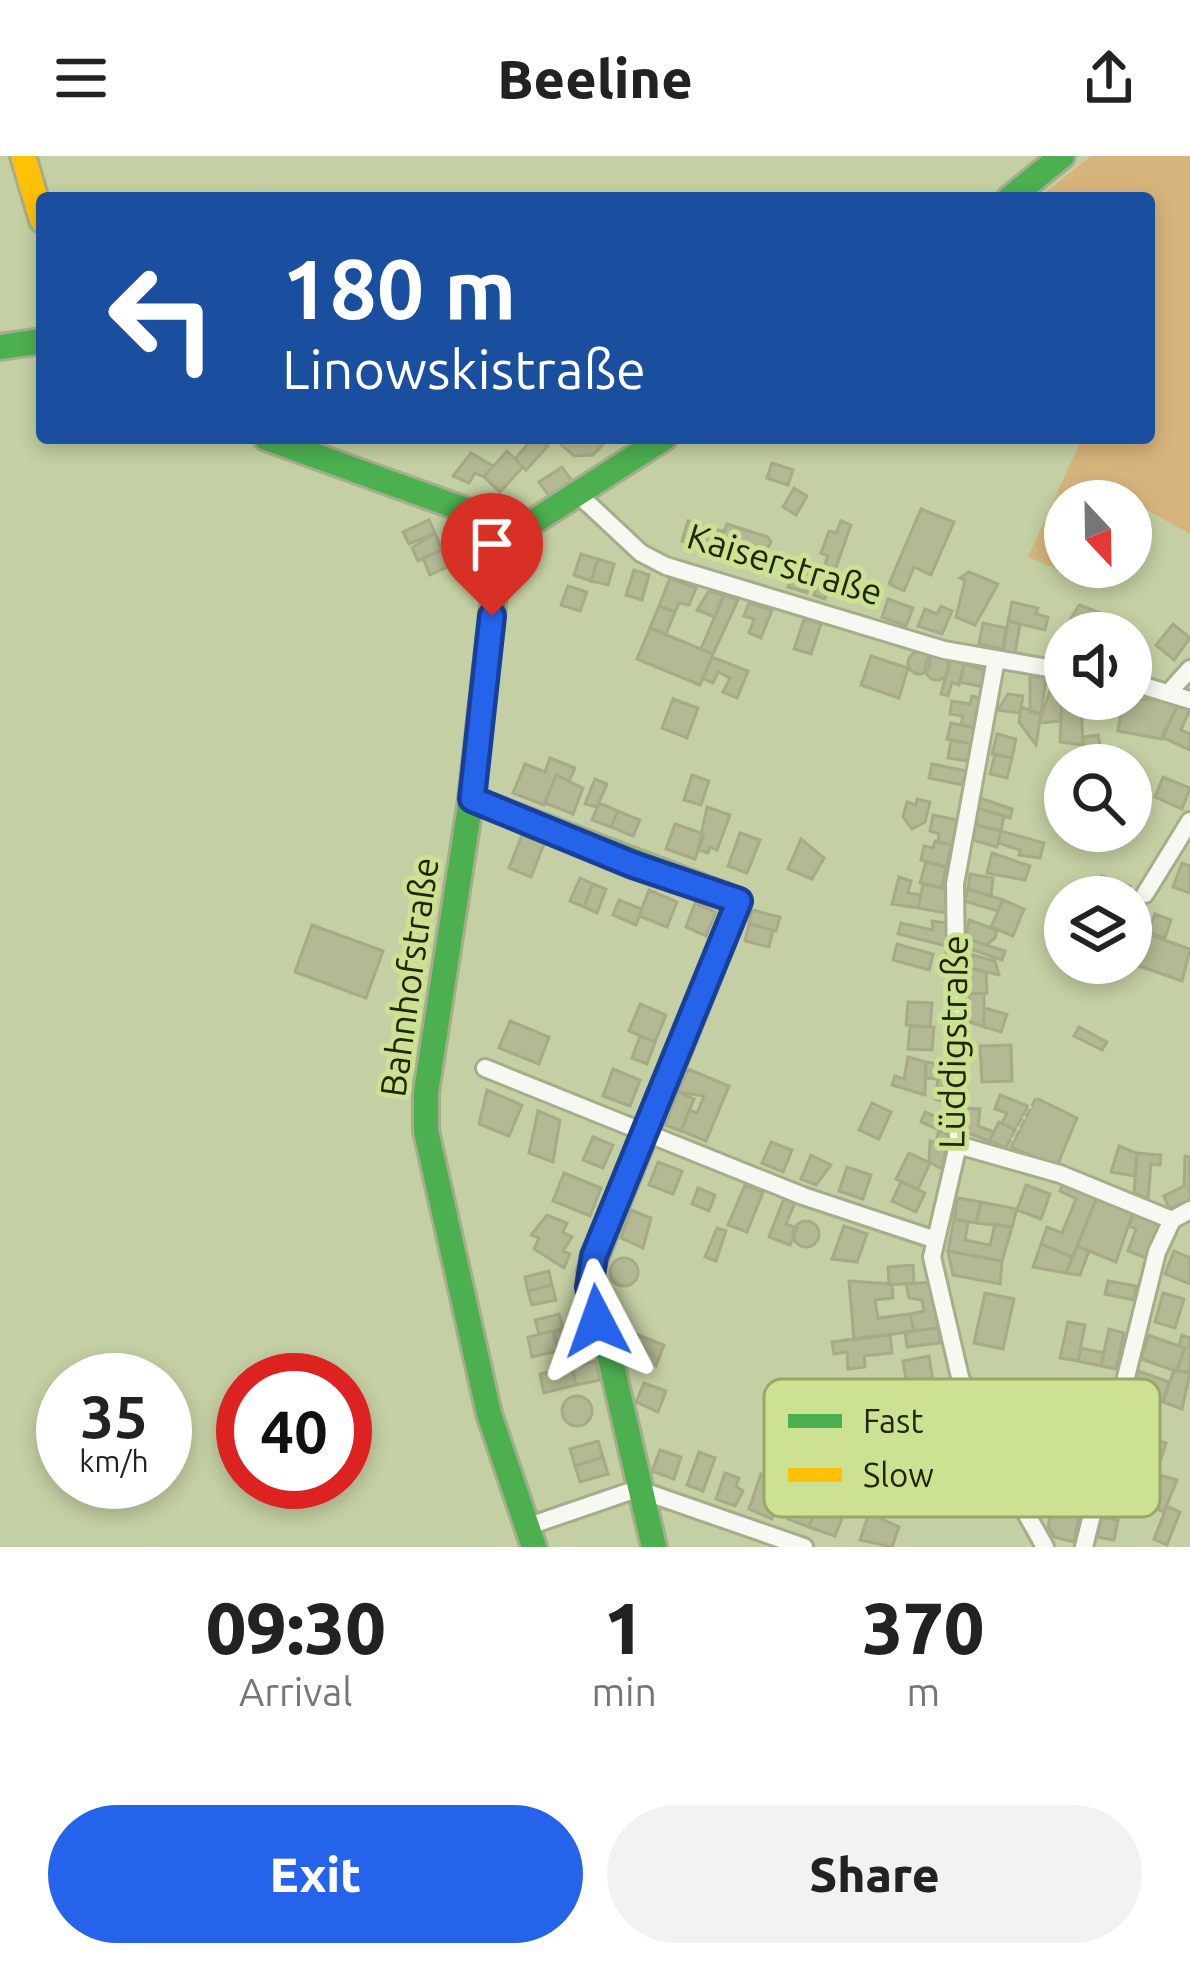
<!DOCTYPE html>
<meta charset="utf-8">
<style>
:root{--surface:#fff;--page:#f2f2f2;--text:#222;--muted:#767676;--accent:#2563eb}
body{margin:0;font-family:Ubuntu,sans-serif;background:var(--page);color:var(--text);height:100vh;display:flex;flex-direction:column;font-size:45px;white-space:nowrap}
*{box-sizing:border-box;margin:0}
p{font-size:39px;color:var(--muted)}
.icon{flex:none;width:66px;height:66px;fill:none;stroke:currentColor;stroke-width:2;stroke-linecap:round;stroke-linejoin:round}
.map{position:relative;height:1391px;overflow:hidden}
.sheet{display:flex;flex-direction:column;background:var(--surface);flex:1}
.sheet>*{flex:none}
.hud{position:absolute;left:36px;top:36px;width:1119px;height:252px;border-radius:12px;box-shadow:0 6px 18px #0003;background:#1a4fa0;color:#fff;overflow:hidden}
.needle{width:78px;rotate:158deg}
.fabs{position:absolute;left:1044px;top:324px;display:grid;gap:24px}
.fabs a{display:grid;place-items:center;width:108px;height:108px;border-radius:50%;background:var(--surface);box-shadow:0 6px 18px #0003;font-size:60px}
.speed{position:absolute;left:36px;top:1197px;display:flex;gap:24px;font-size:60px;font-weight:700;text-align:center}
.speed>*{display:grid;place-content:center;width:156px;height:156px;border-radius:50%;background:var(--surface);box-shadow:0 6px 18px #0003;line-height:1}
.speed small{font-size:30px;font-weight:400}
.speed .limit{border:18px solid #d22;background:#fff;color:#111}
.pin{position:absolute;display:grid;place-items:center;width:102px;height:102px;color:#fff;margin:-123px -51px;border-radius:50% 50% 50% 0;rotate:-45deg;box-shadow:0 0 12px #0007}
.pin .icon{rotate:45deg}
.me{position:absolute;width:132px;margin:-66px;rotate:356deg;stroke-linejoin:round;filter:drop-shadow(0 0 9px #0008)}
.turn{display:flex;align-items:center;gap:42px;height:252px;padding:0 48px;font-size:54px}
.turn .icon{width:156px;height:156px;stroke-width:2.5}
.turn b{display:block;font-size:84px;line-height:102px}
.eta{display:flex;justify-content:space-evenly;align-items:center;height:204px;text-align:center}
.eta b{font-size:72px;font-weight:800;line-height:84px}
.button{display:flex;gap:24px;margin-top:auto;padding:24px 48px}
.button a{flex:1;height:138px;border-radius:72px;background:var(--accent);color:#fff;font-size:48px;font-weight:800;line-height:138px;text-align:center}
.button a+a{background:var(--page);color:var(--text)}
header{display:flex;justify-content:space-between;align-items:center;height:156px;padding:0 48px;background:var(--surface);font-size:54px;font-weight:800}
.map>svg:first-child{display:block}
.green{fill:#d7b47c}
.building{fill:#b5b894;stroke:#a7aa86;stroke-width:3}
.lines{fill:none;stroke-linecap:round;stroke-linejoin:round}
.street-casing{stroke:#a5ae8b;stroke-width:22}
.fast-casing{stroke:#a5ae8b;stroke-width:30}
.slow-casing{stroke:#a5ae8b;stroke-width:30}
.path{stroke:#c6cabc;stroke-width:3;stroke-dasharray:3 9;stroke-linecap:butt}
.street{stroke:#f6f8f1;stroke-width:16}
.fast{stroke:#4caf50;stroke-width:24}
.slow{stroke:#ffc107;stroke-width:24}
.route-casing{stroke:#184099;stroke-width:30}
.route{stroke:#2563eb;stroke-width:21}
.labels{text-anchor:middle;stroke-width:10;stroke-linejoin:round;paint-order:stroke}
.street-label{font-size:36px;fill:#202706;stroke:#cce191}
.key{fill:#cce191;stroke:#98a967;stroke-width:3}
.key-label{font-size:33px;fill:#202706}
</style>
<header><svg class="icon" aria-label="menu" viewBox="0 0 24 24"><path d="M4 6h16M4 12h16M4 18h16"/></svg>Beeline<svg class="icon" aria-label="share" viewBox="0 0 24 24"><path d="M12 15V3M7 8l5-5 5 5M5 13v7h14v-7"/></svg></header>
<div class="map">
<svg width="1190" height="1391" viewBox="0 0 1190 1391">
<rect width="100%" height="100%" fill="#c4cfa3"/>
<path class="green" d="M1091,0h99v378l-59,-33h-66v66h29l-7,14 -59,-24 54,-119h67v-240h-110z"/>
<path class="building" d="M533,282l15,8 -22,24 -11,-11z
M609,282l-16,17 -19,1 -19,-17z
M507,295l16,16 -23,25 -16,-15z
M471,297l22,13 -9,11 -9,-4 -6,10 -16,-7z
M772,307l21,7 -5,15 -21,-7z
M562,311l10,14 -23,15 -10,-14z
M794,332l13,8 -11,19 -13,-8z
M921,353l33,13 -23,53 -17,-8 -10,24 -15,-7z
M429,364l6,13 -26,11 -6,-12z
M688,365l16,5 -6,21 -16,-6z
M841,365l10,4 -17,48 -11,-4 5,-13 -7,-3 8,-22 7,2z
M727,368l41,13 3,5 -14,23 -42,-14z
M704,370l17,5 -6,20 -17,-4z
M435,377l7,17 -24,11 -6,-13z
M442,394l7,16 -19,9 -7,-17z
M581,398l17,5 -7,22 -17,-6z
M598,403l16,5 -6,21 -17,-4z
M804,412l11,4 -8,21 -19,-6 4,-12 9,3z
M823,413l11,4 -9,26 -11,-4z
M634,414l15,5 -7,25 -16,-5z
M969,416l29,12 -23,41 -19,-8 9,-37 -5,-2z
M670,422l26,10 -7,17 -10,-2 -4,9 -16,-6z
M568,430l19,6 -7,19 -19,-6z
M709,435l15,4 -9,22 -18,-7z
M724,439l14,5 -25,54 -12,-5z
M888,443l25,9 -7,18 -24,-9z
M1012,446l26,6 -2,6 12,3 -3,13 -37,-9z
M749,447l23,7 -11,28 -12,-5 5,-14 -10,-3z
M1079,449l27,10 -11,18h-14l-12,-11z
M659,450l16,6 -9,22 -16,-6z
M941,450l11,5 -10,23 -24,-8 7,-17 12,5z
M804,463l17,5 -10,30 -17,-5z
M1008,465l12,3 -5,29 -12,-2z
M983,467l23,5 -3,21 -24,-5z
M1173,468l17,14 -16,22 -18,-15z
M650,472l63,26 -13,31 -63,-26z
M908 507a11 11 0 1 1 22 0a11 11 0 1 1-22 0Z
M871,500l37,12 -9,30 -38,-13z
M925 512a12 12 0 1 1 24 0a12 12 0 1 1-24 0Z
M712,501l36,14 -11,27 -14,-6 7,-14 -12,-6 -5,11 -10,-4z
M950,504l14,4 -5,21 -7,-3 -4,14 -7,-2z
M964,508l22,6 -3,17 -23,-5z
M1030,520l16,2 -5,36 -11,-2z
M1054,523l11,2 -5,40 -21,2z
M1008,538l15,2 -3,17 -22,-3z
M972,540l8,2 -7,30 -12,-3 2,-9 -13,-2 2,-13 18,3z
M673,543l25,9 -11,30 -25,-10z
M1123,543l38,1 16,7 -15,32 -44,-8z
M1062,544l19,3 2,42 -23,-3z
M1178,548l12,5 -9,21 9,4v16l-28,-13z
M1021,551l20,7 -5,31 -17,-23z
M951,567l24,5 -3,16 -25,-5z
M997,578l19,5 -4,19 -20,-4z
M1098,579l6,30 -20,-2 -1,-26z
M951,584l21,4 -4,17 -20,-3z
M995,598l17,4 -5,20 -17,-4z
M550,602l25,10 -6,13 -13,-6 -12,30 -31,-12 12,-29 20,8z
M932,608l34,7 -3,14 -34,-7z
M556,619l27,13 -10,26 -28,-11z
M692,619l17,6 -8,24 -17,-5z
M1163,621l27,11 -8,21 -27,-12z
M595,623l12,5 -10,23 -12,-3z
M980,642l32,11 -2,9 -33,-10z
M917,643l13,3 -5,20 -13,7 -9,-12 4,-15 9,3z
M599,647l19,8 -7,16 -19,-7z
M707,651l23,8 -13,35 -7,-3 -2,6 -10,-3z
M977,652l27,8 -3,15 -27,-7z
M618,655l22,9 -7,16 -22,-9z
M933,659l24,5 -4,25 -15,-3 1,-8 -9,-3z
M675,668l29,10 -9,25 -29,-10z
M976,669l25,6 -4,16 -24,-7z
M1001,675l43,12 -4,15 -21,-3 1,-5 -22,-7z
M740,677l20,7 -13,33 -19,-7z
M522,679l22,9 -13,33 -22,-9z
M801,683l23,19 -12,21 -24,-10z
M935,685l17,4 -6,22 -25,-7 3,-14 9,2z
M992,697l38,13 -5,14 -38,-7z
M926,706l20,5 -4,21 -22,-5z
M1182,707l8,3v27l-17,-6z
M970,718l23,4 -2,18 -23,-7z
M1102,720l28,10 -5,11 -29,-5z
M899,721l12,4 -3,12 13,2 -3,13 -26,-4z
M580,722l13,6 -9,23 -14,-6z
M593,728l13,5 -9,24 -13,-6z
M923,728l24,5 -1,24 -28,-5z
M968,733l35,11 -5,11 -34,-10z
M649,734l28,12 -10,25 -28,-11z
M619,744l23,9 -6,16 -23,-10z
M1003,744l21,9 -11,27 -22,-9z
M695,747l21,9 -10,24 -20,-9z
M752,754l28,7 -4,14 -27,-7z
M1155,758l16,6 -6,18 -17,-6z
M969,764l28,10 -2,8 -9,7 -20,-7z
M932,765l14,2 1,23 -49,-12 3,-11 32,7z
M749,768l24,6 -4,17 -24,-6z
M312,769l71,26 -17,47 -71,-26z
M1150,779l40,14 -8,32 -43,-15z
M971,784l34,11 -3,9 -34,-12z
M897,788l36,10 -4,16 -36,-10z
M973,799l22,6 4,14 -29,-7z
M966,811l20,5 1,21 -21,1z
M984,837v34l-14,-5 -1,-28z
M908,846l24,1 -2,24 -24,-2z
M640,848l26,11 -11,27 -26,-11z
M984,852l23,6 -6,18 -17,-5z
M510,865l39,16 -10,27 -40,-16z
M910,870l24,1 -2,23 -24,-1z
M1079,871l28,15 -5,8 -28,-14z
M640,880l15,6 -8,22 -15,-6z
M1011,889l1,36 -30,1 -2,-36z
M908,901l18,5 -1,33 -33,-10 3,-9 9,3z
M926,906l26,5 -3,36 -14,-4 3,-20 -13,-1z
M613,913l27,11 -10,26 -27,-10z
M688,913l41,17 -23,55 -25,-10 8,-21 8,3 7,-17 -26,-4z
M487,934l35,15 -13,31 -30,-12z
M678,936l16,7 -13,32 -16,-6z
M1000,939l28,11 -13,24 -13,-7 5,-10 -12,-4z
M1036,942l41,20 -20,48 -46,-19z
M872,947l19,9 -12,27 -20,-9z
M966,952l14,1 -2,17 16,6 -5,9 -24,-9z
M538,955l22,9 -7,42 -24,-9z
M925,956l28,12 -2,11 -30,-13z
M999,966l16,8 -9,18 -17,-7z
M939,974l10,5 -7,34 -13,-7 1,-21 6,1z
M593,981l20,8 -10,23 -20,-8z
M771,986l21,8 -9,22 -21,-9z
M1119,990l18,7 -2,23 -24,-4z
M909,997l21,10 -12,26 -22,-10z
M1137,997l24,2 -1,10 -9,-1 -3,34 -14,-5z
M811,999l20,10 -15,20 -15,-6z
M1185,1000l5,1v43l-21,9 -5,-13 20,-10z
M658,1006l24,9 -9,23 -24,-9z
M847,1011l24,8 -8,24 -24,-8z
M564,1017l37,15 -11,28 -37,-15z
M901,1026l24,11 -9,19 -24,-11z
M1063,1026l34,15 -24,60 -32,-13 6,-17 15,6 14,-34 -16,-8z
M745,1029l18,7 -16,40 -19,-7z
M1026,1029l24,9 -9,25 -24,-9z
M698,1032l17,7 -6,16 -17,-7z
M785,1040l11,4 -10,24 11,4 -7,17 -21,-8z
M1097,1041l36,15 -17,50 -39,-16z
M958,1042l23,4 -5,21 -22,-4z
M981,1046l36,7 -5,18 -36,-4z
M631,1054l20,8 -8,30 -22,-10z
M1134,1058l25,11 -13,33 -18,-7 8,-22 -7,-3z
M547,1059l20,8 -4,9 9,5 -9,14 7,3 -6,14 -30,-19 5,-11 -8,-3z
M954,1063l14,3 -3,18 25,5 5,-21 17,3 -10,34 -54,-10z
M793 1078a13 13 0 1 1 26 0a13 13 0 1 1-26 0Z
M844,1070l23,8 -10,28 -25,-3z
M717,1072l9,3 -10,30 -11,-4z
M1041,1088l32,13 -7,16 -33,-6z
M1077,1090l12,5 -9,24 -14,-2z
M948,1095l54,10 -2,23 -47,-9z
M1174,1095l16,7v26l-25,-10z
M610 1116a14 14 0 1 1 28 0a14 14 0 1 1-28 0Z
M913,1109l1,18 -25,2 -1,-18z
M549,1115l3,14 -24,6 -3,-14z
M849,1125l43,3 1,14 -18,2 3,18 32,-4 4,17 -60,9z
M1108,1125l28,5 -2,14 -29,-6z
M930,1126l8,46 -24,3 -4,-17 14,-3 -2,-11 -13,-2 -3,-14z
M552,1129l4,15 -24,5 -4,-14z
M985,1137l29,6 -11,50 -29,-6z
M1163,1137l21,6 -9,29 -20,-6z
M559,1158l4,15 -24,5 -4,-14z
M1068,1166l17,3 -7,36 -18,-3z
M587,1167l5,24 -34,4 -5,-20z
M938,1172l2,15 -33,4 -2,-15z
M1109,1173l15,4 -8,36 -15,-3z
M553,1175l5,20 -26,6 -4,-20z
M890,1178l2,19 -28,3 1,11 -17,2 -1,-17 -13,2 -2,-12z
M638,1179l26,10 -8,21 -27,-14z
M1148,1179l37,13 -9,23 -35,-12z
M1182,1179l8,3v35l-13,-3 8,-22 -6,-2z
M1081,1192l23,5 -3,13 -23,-5z
M929,1200l5,31 -26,4 -5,-30z
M596,1205l4,19 -24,5 -4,-18z
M572,1211l4,18 -32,8 -4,-19z
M1174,1214l16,3 -8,36 -19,-7z
M1138,1215l31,11 -6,20 -32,-12z
M644,1227l22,8 -8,21 -22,-10z
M562 1255a15 15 0 1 1 30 0a15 15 0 1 1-30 0Z
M1135,1277l31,10 -10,31 -32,-11z
M598,1285l5,16 -28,9 -5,-17z
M660,1294l21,7 -7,22 -22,-8z
M699,1296l16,6 -12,33 -16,-6z
M603,1301l5,17 -28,8 -5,-16z
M725,1317l14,5 -3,8 7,5 -8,15 -19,-7z
M761,1318l23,8 -12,37 -23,-10z
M1160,1319l17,5 -13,32 -15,-6z
M797,1340l21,8 -9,23 -21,-8z
M1055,1342l27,7 -8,37 -20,-5 -6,-10z
M818,1348l26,9 -9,23 -26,-9z
M1167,1350l13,6 -13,33 -13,-6z
M869,1357l30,14 -7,20 -32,-7z
M1102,1361l16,3 -4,20 -17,-3z"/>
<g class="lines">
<defs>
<path id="street" d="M579,339l62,58 25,13 278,84 121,21
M996,503l-41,225 3,261 -26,112 28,120 21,56 64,114
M1131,526l59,18
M1171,534l19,-21
M1145,738l45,-73
M485,912l318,128 130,43
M958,989l102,29 112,46
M526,1371l111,-38 167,58
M1084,1391l73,-295 15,-32 18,-10"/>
<path id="fast" d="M1010,42l52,-42
M0,191l42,-6
M266,282l197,71 14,14 20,48 -26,228 -45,293v39l63,283 45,133
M491,393l173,-111
M471,643l268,102 -149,370 64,276"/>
<path id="slow" d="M23,0l19,64"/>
</defs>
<use href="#street" class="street-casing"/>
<use href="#fast" class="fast-casing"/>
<use href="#slow" class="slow-casing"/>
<path class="path" d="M258,42l12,-42
M26,209l16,1
M0,727l413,157
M1131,762l6,-13
M1012,984l97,-177
M285,1224l72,-107 53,-109
M154,1391l89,-110
M471,1391l38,-14"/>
<use href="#street" class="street"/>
<use href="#fast" class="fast"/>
<use href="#slow" class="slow"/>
</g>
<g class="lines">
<defs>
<path id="route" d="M492,460l-20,183 161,66 106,36 -145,355 -5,31 8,34"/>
</defs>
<use href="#route" class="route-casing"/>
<use href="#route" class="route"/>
</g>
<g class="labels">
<g class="street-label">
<text transform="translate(785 408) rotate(17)" y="13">Kaiserstraße</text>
<text transform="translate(409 821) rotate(-82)" y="13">Bahnhofstraße</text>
<text transform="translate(953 886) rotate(-89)" y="13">Lüddigstraße</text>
</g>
</g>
<rect x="764" y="1223" width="396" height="138" rx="18" class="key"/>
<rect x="788" y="1258" width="54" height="14" fill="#4caf50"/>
<rect x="788" y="1312" width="54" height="14" fill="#ffc107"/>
<g class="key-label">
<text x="863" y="1277">Fast</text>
<text x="863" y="1331">Slow</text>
</g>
</svg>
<div class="fabs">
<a><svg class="needle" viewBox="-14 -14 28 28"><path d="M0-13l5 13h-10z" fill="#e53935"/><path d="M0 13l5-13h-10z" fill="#767676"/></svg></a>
<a><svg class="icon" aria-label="sound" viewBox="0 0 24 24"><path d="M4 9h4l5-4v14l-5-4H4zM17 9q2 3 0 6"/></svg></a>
<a><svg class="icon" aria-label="search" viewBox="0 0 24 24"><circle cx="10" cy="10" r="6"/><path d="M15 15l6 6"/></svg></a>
<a><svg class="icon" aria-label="layers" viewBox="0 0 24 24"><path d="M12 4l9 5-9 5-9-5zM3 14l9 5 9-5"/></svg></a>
</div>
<div class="speed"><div>35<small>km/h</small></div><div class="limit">40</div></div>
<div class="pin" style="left:492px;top:460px;background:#d93025"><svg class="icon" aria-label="arrive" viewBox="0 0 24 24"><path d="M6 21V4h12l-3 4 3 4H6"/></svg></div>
<svg class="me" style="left:597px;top:1165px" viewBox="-20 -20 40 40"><path d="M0-17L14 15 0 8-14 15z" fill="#2563eb" stroke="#fff" stroke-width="4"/></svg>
<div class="hud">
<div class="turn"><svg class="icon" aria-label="left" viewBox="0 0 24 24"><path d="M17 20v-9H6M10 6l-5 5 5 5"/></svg><div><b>180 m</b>Linowskistraße</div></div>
</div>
</div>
<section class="sheet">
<div class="eta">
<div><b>09:30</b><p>Arrival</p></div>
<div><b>1</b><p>min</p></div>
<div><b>370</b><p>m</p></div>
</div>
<div class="button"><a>Exit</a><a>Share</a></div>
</section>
